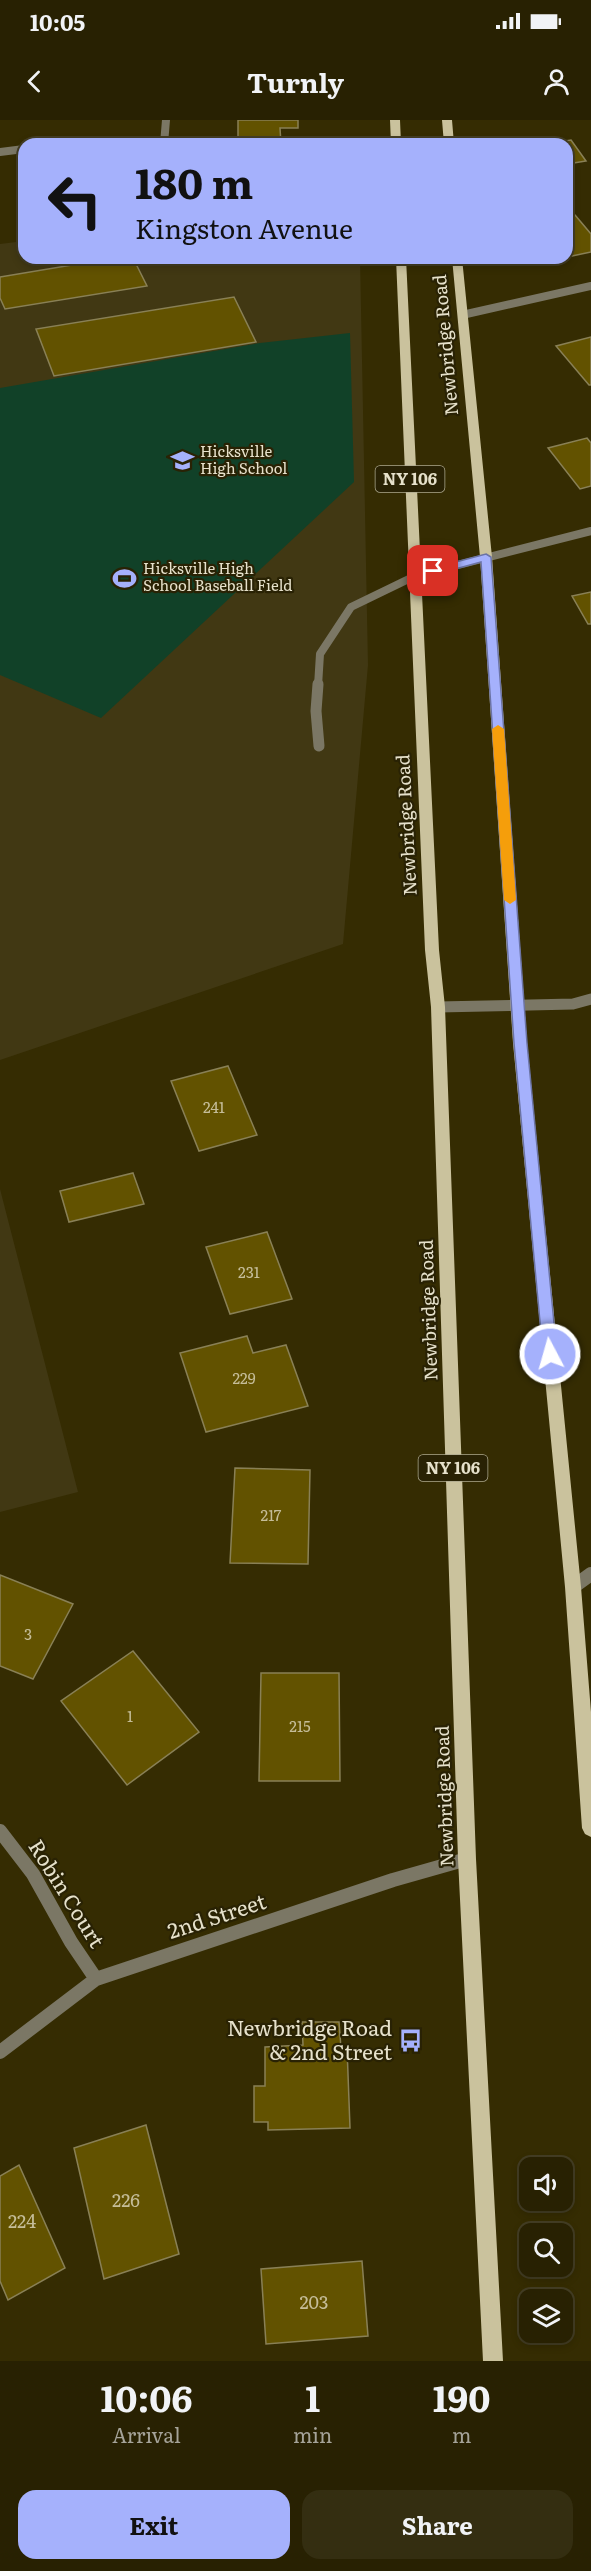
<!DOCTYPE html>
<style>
:root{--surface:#282102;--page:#342e11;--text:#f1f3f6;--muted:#a5a399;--line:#443e24;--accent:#a5b1fc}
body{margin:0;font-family:Literata,serif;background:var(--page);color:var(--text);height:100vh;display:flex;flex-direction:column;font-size:22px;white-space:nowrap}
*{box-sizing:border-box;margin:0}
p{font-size:20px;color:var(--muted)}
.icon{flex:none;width:33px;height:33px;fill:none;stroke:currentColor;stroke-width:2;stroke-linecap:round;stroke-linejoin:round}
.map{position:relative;height:2241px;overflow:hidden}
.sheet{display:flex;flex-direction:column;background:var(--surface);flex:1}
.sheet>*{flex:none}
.guide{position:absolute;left:18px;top:18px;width:555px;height:126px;border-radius:18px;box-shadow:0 3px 9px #0003,0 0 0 2px var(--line);background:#a5b1fc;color:#111;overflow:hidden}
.controls{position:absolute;left:519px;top:2037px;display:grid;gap:12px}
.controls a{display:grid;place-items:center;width:54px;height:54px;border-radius:12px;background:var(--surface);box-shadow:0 3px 9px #0003,0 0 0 2px var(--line);font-size:30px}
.pin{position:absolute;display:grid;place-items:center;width:51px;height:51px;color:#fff;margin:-26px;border-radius:12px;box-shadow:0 3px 9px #0006}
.me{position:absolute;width:66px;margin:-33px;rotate:354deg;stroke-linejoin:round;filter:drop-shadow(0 0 4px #0008)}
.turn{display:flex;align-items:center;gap:21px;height:126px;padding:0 18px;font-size:27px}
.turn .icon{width:78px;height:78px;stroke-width:2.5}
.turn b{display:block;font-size:42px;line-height:51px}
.eta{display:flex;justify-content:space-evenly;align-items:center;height:102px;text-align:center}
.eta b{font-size:36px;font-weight:700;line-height:42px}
.action{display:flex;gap:12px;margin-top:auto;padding:12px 18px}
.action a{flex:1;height:69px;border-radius:18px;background:var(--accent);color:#111;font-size:24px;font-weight:700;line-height:69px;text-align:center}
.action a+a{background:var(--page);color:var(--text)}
.status{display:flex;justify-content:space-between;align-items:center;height:42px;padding:0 30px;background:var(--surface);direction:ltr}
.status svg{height:16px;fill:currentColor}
header{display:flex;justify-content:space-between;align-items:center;height:78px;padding:0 18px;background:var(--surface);font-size:27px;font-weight:700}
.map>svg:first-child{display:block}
.built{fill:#413813}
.green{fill:#114128}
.building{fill:#625200;stroke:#898056;stroke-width:1.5}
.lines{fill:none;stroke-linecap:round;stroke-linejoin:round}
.lane-far1{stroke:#7b7765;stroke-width:8}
.lane{stroke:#7b7765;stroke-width:11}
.street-far2{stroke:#7b7765;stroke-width:8}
.street-far1{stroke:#7b7765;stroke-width:11}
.street{stroke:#7b7765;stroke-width:14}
.primary{fill:#cac29d;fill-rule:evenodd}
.route{fill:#a5b1fc;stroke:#6b73a4;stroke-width:1.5}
.slow{fill:#f59e0b}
.labels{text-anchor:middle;stroke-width:4.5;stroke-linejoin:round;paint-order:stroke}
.far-poi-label{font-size:15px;fill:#e6e1cb;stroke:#292204;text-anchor:start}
.number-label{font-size:15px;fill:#c5bd98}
.shield{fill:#292204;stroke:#ada88f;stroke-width:1.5}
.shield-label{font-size:16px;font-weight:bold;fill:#e6e1cb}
.street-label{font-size:18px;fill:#e6e1cb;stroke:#292204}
.near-number-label{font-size:18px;fill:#c5bd98}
.near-street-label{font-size:21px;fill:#e6e1cb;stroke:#292204}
.near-poi-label{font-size:21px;fill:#e6e1cb;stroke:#292204;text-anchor:end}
</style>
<div class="status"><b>10:05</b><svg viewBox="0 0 49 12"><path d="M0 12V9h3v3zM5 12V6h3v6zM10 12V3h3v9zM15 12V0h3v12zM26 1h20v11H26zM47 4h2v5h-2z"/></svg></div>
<header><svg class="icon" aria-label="back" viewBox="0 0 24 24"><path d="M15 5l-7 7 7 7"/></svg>Turnly<svg class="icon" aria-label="person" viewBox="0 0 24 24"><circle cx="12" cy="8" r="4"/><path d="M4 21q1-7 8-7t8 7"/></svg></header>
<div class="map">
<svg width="591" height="2241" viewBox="0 0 591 2241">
<rect width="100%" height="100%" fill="#352c02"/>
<path class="built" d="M24,121v17h336l8,407 -25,279 -343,116v-816z
M0,1069l78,303 -78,20z"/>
<path class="green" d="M350,213l4,149 -253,236 -101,-43v-287l260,-45z"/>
<path class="building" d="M238,0h60v8h-18l1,16h-43z
M571,20l15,21 -19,3v-20h-20z
M575,95l16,19v18l-24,5v-41z
M114,138h19l14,28 -142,23 -5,-11v-21z
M234,177l22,45 -202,34 -18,-47z
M591,217v48h-2l-33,-39z
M587,318l4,5v43l-11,3 -32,-41z
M591,472v32h-3l-16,-28z
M228,946l29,69 -58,16 -28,-70z
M133,1053l11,31 -75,18 -9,-31z
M267,1112l25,67 -62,15 -24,-67z
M247,1216l6,17 33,-8 22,61 -102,26 -26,-79z
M235,1348l75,2 -2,94 -78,-1z
M0,1455l73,29 -40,75 -33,-13z
M133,1531l66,81 -72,53 -66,-84z
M261,1553h78l1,108h-81z
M302,1902h37l2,26 6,-1 3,81 -82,2v-8h-14v-36h11v-39l38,-2z
M146,2005l33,129 -75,25 -30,-131z
M19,2045l46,103 -57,32 -8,-19v-105z
M362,2141l6,75 -102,8 -5,-75z"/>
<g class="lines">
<path class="lane-far1" d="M318,566l2,-32 31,-47 64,-31"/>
<path class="lane" d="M318,564l-2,27 3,35"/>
<path class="street-far2" d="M164,24l2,-24
M0,32l24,-3
M462,195l129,-29
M415,456l176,-45"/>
<path class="street-far1" d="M438,887l135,-3 18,-5"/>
<path class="street" d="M573,1467l18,-13
M0,1711l33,43 38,68 25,37
M0,1932l96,-73 297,-99 74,-21"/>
<path class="primary" d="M390,0h10l1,24h-10z
M442,0h10l2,24h-10z
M396,138h10l33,692 6,57 31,852 27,502h-20l-25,-502 -27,-852 -6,-57z
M452,138h10l30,299 35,486 54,544 10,125v125l-6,-3 -3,-6 -17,-241 -52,-544 -33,-486z"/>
</g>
<path class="route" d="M486,434l5,3 36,486 30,311 -2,5h-10l-2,-5 -29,-311 -33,-481 -48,13 -6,-4 2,-2z"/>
<path class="slow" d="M498,605l6,4 12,171 -6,4 -6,-4 -12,-171z"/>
<defs>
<symbol id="school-bare" viewBox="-9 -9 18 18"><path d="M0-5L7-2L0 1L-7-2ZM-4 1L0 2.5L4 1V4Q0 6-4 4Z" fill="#a5b1fc" stroke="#292204" stroke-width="2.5" paint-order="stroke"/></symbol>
<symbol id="stadium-bare" viewBox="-9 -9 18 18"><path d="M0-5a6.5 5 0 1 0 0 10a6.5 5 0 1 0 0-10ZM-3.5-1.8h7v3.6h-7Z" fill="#a5b1fc" stroke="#292204" stroke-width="2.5" paint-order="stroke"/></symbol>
<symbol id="bus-bare" viewBox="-9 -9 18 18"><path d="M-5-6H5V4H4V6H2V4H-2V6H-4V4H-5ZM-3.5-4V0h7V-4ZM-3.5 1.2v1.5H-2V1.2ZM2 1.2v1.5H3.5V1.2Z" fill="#a5b1fc" stroke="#292204" stroke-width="2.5" paint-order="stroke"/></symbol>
</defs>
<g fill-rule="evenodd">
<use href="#school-bare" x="166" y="324" width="33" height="33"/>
<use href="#stadium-bare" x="108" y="442" width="33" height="33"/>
<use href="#bus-bare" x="394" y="1904" width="33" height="33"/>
</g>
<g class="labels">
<g class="far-poi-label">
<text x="200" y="337">Hicksville<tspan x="200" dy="17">High School</tspan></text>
<text x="143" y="454">Hicksville High<tspan x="143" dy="17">School Baseball Field</tspan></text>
</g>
<g class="number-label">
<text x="214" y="993">241</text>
<text x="249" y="1158">231</text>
<text x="244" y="1264">229</text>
<text x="271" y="1401">217</text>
<text x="28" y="1520">3</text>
<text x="130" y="1602">1</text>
<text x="300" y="1612">215</text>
</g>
<g class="shield">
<rect x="375.5" y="346" width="69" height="26" rx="4.5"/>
<rect x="418.5" y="1335" width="69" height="26" rx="4.5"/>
</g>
<g class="shield-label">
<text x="410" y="365">NY 106</text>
<text x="453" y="1354">NY 106</text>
</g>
<g class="street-label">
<text transform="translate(446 225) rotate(-95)" y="6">Newbridge Road</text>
<text transform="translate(407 705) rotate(-93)" y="6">Newbridge Road</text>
<text transform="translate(429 1190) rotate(-92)" y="6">Newbridge Road</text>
<text transform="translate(445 1676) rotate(-92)" y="6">Newbridge Road</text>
</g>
<g class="near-number-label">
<text x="126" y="2087">226</text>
<text x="22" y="2108">224</text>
<text x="314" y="2189">203</text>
</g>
<g class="near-street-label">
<text transform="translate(66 1774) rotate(58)" y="7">Robin Court</text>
<text transform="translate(217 1797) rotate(-18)" y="7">2nd Street</text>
</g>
<g class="near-poi-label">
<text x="392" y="1916">Newbridge Road<tspan x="392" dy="24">&amp; 2nd Street</tspan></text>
</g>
</g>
</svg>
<div class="controls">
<a><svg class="icon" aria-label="sound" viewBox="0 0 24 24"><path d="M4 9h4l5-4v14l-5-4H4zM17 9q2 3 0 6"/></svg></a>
<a><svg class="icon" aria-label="search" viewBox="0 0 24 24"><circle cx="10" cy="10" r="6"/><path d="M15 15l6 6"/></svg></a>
<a><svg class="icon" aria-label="layers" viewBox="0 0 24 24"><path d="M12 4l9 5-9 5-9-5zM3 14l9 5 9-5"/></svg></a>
</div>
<div class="pin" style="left:433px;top:451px;background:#d93025"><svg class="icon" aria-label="arrive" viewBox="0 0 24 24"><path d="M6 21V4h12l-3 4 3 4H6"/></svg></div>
<svg class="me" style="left:550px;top:1234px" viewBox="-20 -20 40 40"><circle r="17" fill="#a5b1fc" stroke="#fff" stroke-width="3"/><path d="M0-11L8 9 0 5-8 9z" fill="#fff"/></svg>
<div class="guide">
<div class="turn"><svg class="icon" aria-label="left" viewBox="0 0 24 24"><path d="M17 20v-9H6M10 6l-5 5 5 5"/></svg><div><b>180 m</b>Kingston Avenue</div></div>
</div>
</div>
<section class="sheet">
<div class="eta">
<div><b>10:06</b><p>Arrival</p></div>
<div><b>1</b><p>min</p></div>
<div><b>190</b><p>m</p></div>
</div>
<div class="action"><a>Exit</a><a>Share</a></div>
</section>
